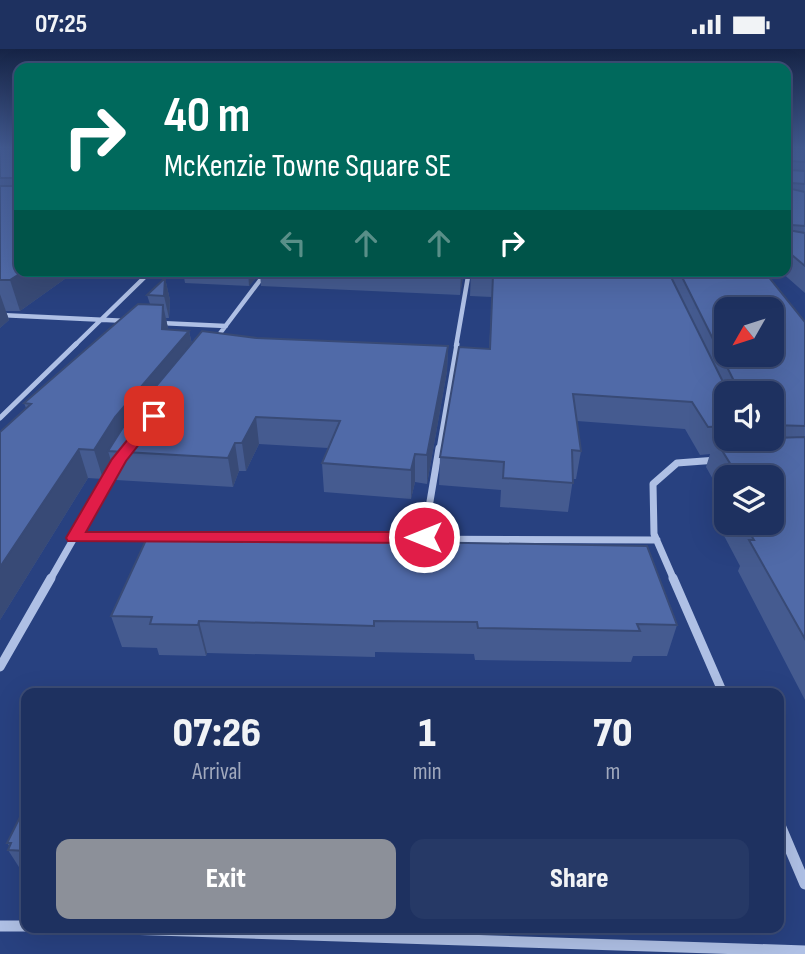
<!DOCTYPE html>
<style>
:root{--surface:#1e3160;--page:#263966;--text:#f1f3f6;--muted:#a1a9bd;--line:#3c4c75;--accent:#8c9099}
body{margin:0;font-family:"Sofia Sans Condensed",sans-serif;background:var(--page);color:var(--text);height:100vh;display:flex;flex-direction:column;font-size:26px;white-space:nowrap}
*{box-sizing:border-box;margin:0}
p{font-size:23px;color:var(--muted)}
.icon{flex:none;width:38px;height:38px;fill:none;stroke:currentColor;stroke-width:2;stroke-linecap:round;stroke-linejoin:round}
.map{position:relative;flex:1;overflow:hidden}
.panel{position:absolute;left:21px;top:639px;width:763px;height:245px;display:flex;flex-direction:column;background:var(--surface);border-radius:14px;box-shadow:0 7px 28px #0002,0 0 0 2px var(--line)}
.panel>*{flex:none}
.banner{position:absolute;left:14px;top:14px;width:777px;height:214px;border-radius:14px;box-shadow:0 7px 28px #0002,0 0 0 2px var(--line);background:#00695c;color:#fff;overflow:hidden}
.needle{width:46px;rotate:231deg}
.tools{position:absolute;left:714px;top:248px;display:grid;gap:14px}
.tools a{display:grid;place-items:center;width:70px;height:70px;border-radius:14px;background:var(--surface);box-shadow:0 7px 28px #0002,0 0 0 2px var(--line);font-size:35px}
.pin{position:absolute;display:grid;place-items:center;width:60px;height:60px;color:#fff;margin:-30px;border-radius:14px;box-shadow:0 4px 10px #0006}
.me{position:absolute;width:77px;margin:-38px;rotate:270deg;stroke-linejoin:round;filter:drop-shadow(0 0 5px #0008)}
.turn{display:flex;align-items:center;gap:24px;height:147px;padding:0 35px;font-size:32px}
.turn .icon{width:91px;height:91px;stroke-width:2.5}
.turn b{display:block;font-size:49px;line-height:60px}
.lanes{display:flex;align-items:center;height:66px;padding:0 35px;background:#0003;justify-content:center;gap:35px;direction:ltr}
.lanes .off{opacity:.35}
.eta{display:flex;justify-content:space-evenly;align-items:center;height:119px;text-align:center}
.eta b{font-size:42px;font-weight:800;line-height:49px}
.action{display:flex;gap:14px;margin-top:auto;padding:14px 35px}
.action a{flex:1;height:80px;border-radius:14px;background:var(--accent);color:#fff;font-size:28px;font-weight:800;line-height:80px;text-align:center}
.action a+a{background:var(--page);color:var(--text)}
.status{display:flex;justify-content:space-between;align-items:center;height:49px;padding:0 35px;background:var(--surface);direction:ltr}
.status svg{height:19px;fill:currentColor}
.map>svg:first-child{display:block}
.lines{fill:none;stroke-linecap:round;stroke-linejoin:round}
.street-far4{stroke:#afc0e5;stroke-width:4.5}
.street-far3{stroke:#afc0e5;stroke-width:5}
.street-far2{stroke:#afc0e5;stroke-width:7}
.street-far1{stroke:#afc0e5;stroke-width:9}
.street{stroke:#afc0e5;stroke-width:11}
.wall{fill:#455b90;fill-rule:evenodd}
.shaded-wall{fill:#384a76}
.building{fill:#506aa8;stroke:#384a76;stroke-width:2;fill-rule:evenodd}
.route{fill:#e11d48;stroke:#92132f;stroke-width:2}
</style>
<div class="status"><b>07:25</b><svg viewBox="0 0 49 12"><path d="M0 12V9h3v3zM5 12V6h3v6zM10 12V3h3v9zM15 12V0h3v12zM26 1h20v11H26zM47 4h2v5h-2z"/></svg></div>
<div class="map">
<svg width="805" height="905" viewBox="0 0 805 905">
<rect width="100%" height="100%" fill="#284180"/>
<g class="lines">
<path class="street-far4" d="M0,266l128,6
M160,274l66,3
M215,291l52,-69
M74,297l77,-75
M456,297l13,-75"/>
<path class="street-far3" d="M0,369l76,-74
M439,400l18,-105"/>
<path class="street-far2" d="M424,488l15,-89
M74,489l583,2
M50,531l68,-119
M674,531l-20,-46 -1,-50 24,-21 40,-3"/>
<path class="street-far1" d="M673,529l50,115
M0,618l51,-89"/>
<path class="street" d="M779,774l26,61
M0,877h26
M63,878l742,24"/>
</g>
<path class="wall" d="M0,99h19v123h57l-56,40h-14l3,9 -9,8z
M786,99h19v145l-25,-22h6z
M183,222h281l-4,24 -199,-9 -1,-12 -11,12 -64,-3z
M471,222h293l41,51v378l-67,-129 2,-5 -28,-53 7,-23 -13,-23 4,-13 -10,1 -15,-26 -108,-8 4,30 -5,28h-3l-5,33 -68,-5 1,-17 -62,-5 1,-28 49,-108 3,-52 -22,-1zM726,345h46v45h-46zM726,429h46v45h-46z
M165,229l5,22 -1,18h-3l2,11 21,2 3,13 65,-6 191,8 -1,25 -20,113 -12,-2 -4,17 -87,-7 -2,-29 6,-15 -69,-4 -13,27h-7l-6,16 -117,-7 -4,-16 -9,15 -15,-1 -88,142v-188l26,-24 -2,-5 126,-99 -3,-9z
M111,567l566,9 -10,31h-34l-2,6 -156,-2 -1,-6 -99,-2v5l-168,-4 -1,3 -47,-1 -2,-7 -35,-1z
M26,756v73l-18,-28 2,-3 -3,-4z"/>
<path class="shaded-wall" d="M24,222h52l-56,40 -10,-31z
M248,222h11l1,3 -11,12z
M461,222h3l-4,24 1,-21z
M165,229l5,22 -1,18 -5,-22z
M0,245l9,26 -9,8z
M163,256l5,23 -1,25 -5,-24z
M189,282l5,24 -86,96 4,13 -9,15 -9,-29 21,-33z
M448,297l-1,25 -20,113v-29z
M256,368l3,27 -13,27 -4,-28z
M235,394l4,28 -6,16 -5,-29z
M79,400l9,29 -88,142v-53z
M415,405v28l-4,17v-29z
M199,572l8,32 -1,3 -8,-31z"/>
<path class="building" d="M0,99h19v123h5l-14,9h-10v-94h12l4,-3 -4,-5h-12z
M786,99h19v14l-14,-1 -3,2 3,7 14,1v13l-13,-1 -5,5 18,4v34l-13,-1 -4,5 17,3v33l-19,-16z
M404,222h57v3z
M471,222h197l61,123h-3v32l-18,1 -16,-25 -119,-8 8,57 -9,-1 1,33 -70,-5 1,-16 -64,-5 19,-110 31,2 3,-74 -22,-1z
M679,222h85l41,51v104l-33,-1v-31h-34l1,-3zM726,261h46v45h-46z
M165,229l-1,18 -17,-1z
M138,255l25,1 -1,24 27,2 -74,86 -21,33 -15,-1 -79,118v-135l31,-28 -7,-1z
M202,282l55,7 191,8 -21,109 -12,-1 -4,16 -89,-7 18,-42 -84,-4 -14,26h-7l-7,15 -120,-7 19,-30z
M805,388v202l-56,-99h5l-10,-17h28v-45h-33l-24,-39h57v-1z
M721,435h5v8z
M243,490l404,7 30,79 -40,-1 3,7 -162,-3 -1,-6 -103,-1v5l-175,-5 -1,4 -48,-1 2,-7 -41,-1 35,-76 96,2z
M26,756v46l-18,-1 3,-7h-4z"/>
<linearGradient id="sky" x2="0" y2="1"><stop stop-color="#162446"/><stop offset="0.44" stop-color="#425a91"/><stop offset="1" stop-color="#425a91" stop-opacity="0"/></linearGradient>
<rect width="805" height="225" fill="url(#sky)"/>
<path class="route" d="M149,364l12,3 -35,45 -40,71h338l9,5 -9,6 -356,-2 -2,-3 46,-79z"/>
</svg>
<div class="tools">
<a><svg class="needle" viewBox="-14 -14 28 28"><path d="M0-13l5 13h-10z" fill="#e53935"/><path d="M0 13l5-13h-10z" fill="#a1a9bd"/></svg></a>
<a><svg class="icon" aria-label="sound" viewBox="0 0 24 24"><path d="M4 9h4l5-4v14l-5-4H4zM17 9q2 3 0 6"/></svg></a>
<a><svg class="icon" aria-label="layers" viewBox="0 0 24 24"><path d="M12 4l9 5-9 5-9-5zM3 14l9 5 9-5"/></svg></a>
</div>
<div class="pin" style="left:154px;top:367px;background:#d93025"><svg class="icon" aria-label="arrive" viewBox="0 0 24 24"><path d="M6 21V4h12l-3 4 3 4H6"/></svg></div>
<svg class="me" style="left:424px;top:488px" viewBox="-20 -20 40 40"><circle r="17" fill="#e11d48" stroke="#fff" stroke-width="3"/><path d="M0-11L8 9 0 5-8 9z" fill="#fff"/></svg>
<div class="banner">
<div class="turn"><svg class="icon" aria-label="right" viewBox="0 0 24 24"><path d="M7 20v-9h11M14 6l5 5-5 5"/></svg><div><b>40 m</b>McKenzie Towne Square SE</div></div>
<div class="lanes"><svg class="icon off" aria-label="left" viewBox="0 0 24 24"><path d="M17 20v-9H6M10 6l-5 5 5 5"/></svg><svg class="icon off" aria-label="ahead" viewBox="0 0 24 24"><path d="M12 20V5M6 11l6-6 6 6"/></svg><svg class="icon off" aria-label="ahead" viewBox="0 0 24 24"><path d="M12 20V5M6 11l6-6 6 6"/></svg><svg class="icon" aria-label="right" viewBox="0 0 24 24"><path d="M7 20v-9h11M14 6l5 5-5 5"/></svg></div>
</div>
<section class="panel">
<div class="eta">
<div><b>07:26</b><p>Arrival</p></div>
<div><b>1</b><p>min</p></div>
<div><b>70</b><p>m</p></div>
</div>
<div class="action"><a>Exit</a><a>Share</a></div>
</section>
</div>
